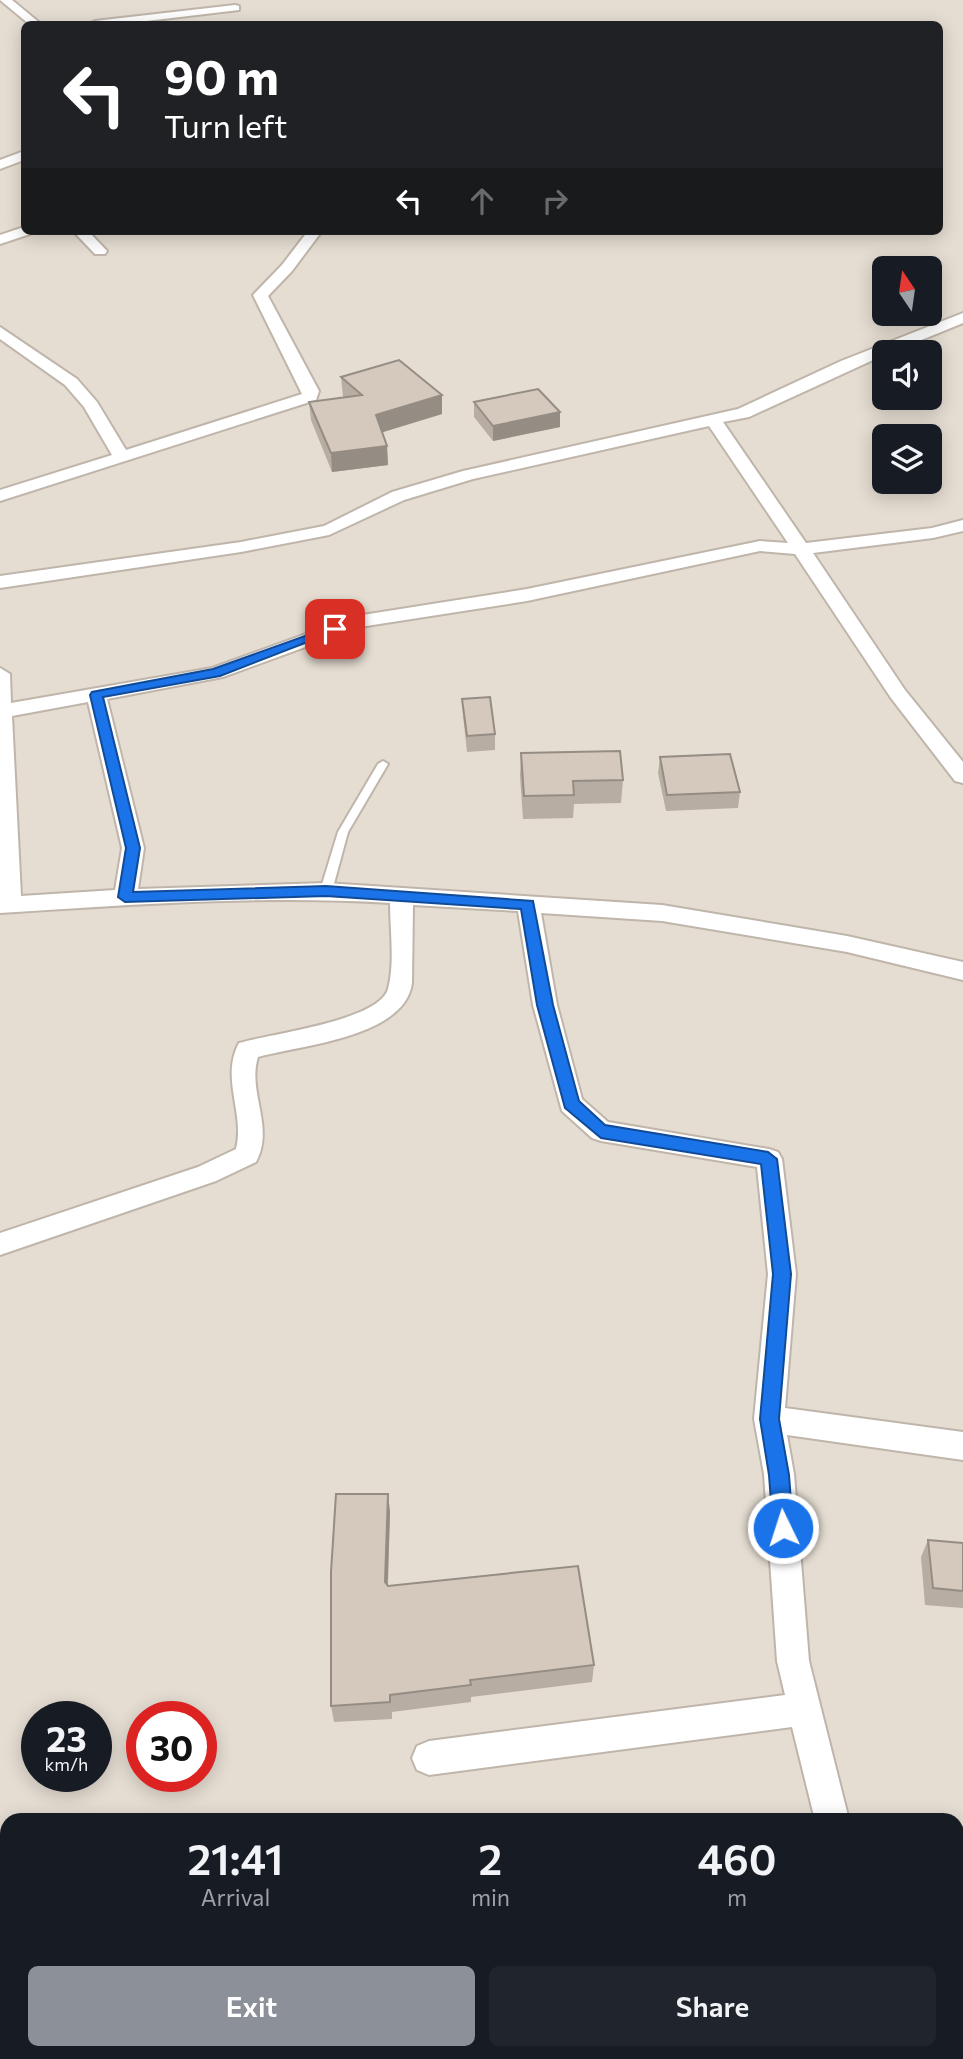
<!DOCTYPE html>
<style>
:root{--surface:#171b24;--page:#20242c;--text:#f1f3f6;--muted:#9ea1a6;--accent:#8c9099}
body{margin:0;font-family:Commissioner,sans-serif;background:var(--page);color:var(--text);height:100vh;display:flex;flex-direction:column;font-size:26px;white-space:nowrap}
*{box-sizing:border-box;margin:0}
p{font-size:23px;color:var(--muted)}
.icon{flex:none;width:38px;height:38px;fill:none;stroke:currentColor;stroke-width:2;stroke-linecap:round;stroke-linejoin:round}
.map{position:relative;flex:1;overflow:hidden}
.sheet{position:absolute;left:0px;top:1813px;width:964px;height:247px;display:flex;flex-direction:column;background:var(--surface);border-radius:21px 21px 0 0;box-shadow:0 4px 18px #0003}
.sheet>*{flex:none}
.hud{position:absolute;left:21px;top:21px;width:922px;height:214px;border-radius:10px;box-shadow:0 4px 18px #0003;background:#202124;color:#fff;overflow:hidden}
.needle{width:46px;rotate:347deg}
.buttons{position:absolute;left:872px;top:256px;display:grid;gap:14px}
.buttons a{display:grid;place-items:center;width:70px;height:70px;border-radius:10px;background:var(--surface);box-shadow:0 4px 18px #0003;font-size:35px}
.speed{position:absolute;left:21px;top:1701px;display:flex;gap:14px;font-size:35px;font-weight:700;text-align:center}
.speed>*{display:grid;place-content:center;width:91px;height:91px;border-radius:50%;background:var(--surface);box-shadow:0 4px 18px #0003;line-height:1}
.speed small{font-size:18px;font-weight:400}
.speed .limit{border:10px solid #d22;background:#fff;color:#111}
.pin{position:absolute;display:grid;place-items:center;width:60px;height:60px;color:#fff;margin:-30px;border-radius:14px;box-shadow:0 4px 10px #0006}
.me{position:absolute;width:77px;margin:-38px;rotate:356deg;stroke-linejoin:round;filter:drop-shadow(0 0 5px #0008)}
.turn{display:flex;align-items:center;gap:24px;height:147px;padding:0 28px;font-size:32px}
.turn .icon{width:91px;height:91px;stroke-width:2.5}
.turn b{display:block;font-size:49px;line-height:60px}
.lanes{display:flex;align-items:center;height:66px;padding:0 28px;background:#0003;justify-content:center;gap:35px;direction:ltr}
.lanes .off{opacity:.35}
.eta{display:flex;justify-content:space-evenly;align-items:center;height:119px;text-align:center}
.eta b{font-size:42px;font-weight:600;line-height:49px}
.cta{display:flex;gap:14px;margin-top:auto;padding:14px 28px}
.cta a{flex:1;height:80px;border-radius:10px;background:var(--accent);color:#fff;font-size:28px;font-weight:600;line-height:80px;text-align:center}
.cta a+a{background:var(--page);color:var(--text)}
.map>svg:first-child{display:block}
.residential{fill:#e5ddd2;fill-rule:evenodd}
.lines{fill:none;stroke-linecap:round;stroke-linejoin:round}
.lane-casing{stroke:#bfb5aa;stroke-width:4}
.street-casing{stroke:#bfb5aa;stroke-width:4}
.lane{fill:#fff;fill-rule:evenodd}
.street{fill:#fff;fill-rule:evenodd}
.wall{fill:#b7ada3}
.shaded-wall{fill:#958d84}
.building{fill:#d5c9bd;stroke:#958d84;stroke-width:2}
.route{fill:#1a73e8;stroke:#114b97;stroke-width:2}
</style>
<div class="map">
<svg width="963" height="2059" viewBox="0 0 963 2059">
<rect width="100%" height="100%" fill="#f1ece4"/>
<path class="residential" d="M0,0h963v2059h-963zM24,24h916v207h-916zM884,268h45v45h-45zM884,352h45v45h-45zM884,436h45v45h-45zM37,1717h59v59h-59zM142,1717h59v59h-59zM7,1820h950v233h-950z"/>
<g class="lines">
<defs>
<path id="lane" d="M383,761l5,3 -40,68 -16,59 -2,3h-8l-2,-3 18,-59 40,-68z"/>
<path id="street" d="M0,0h12l29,24h-12z
M235,5l4,1v4l-118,14h-32l6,-3z
M24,151v9l-24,9v-9z
M24,227v4h8l-2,3 -30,10v-9z
M73,231h15l19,20 -2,3h-10z
M308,231h14l-30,40 -24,25 51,95 -3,9 -316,101v-11l112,-35 -28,-48 -19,-22 -65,-46v-12l77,52 20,23 29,48 176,-56 -49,-99 29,-30z
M963,313v10l-71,29h-8v3l-135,62 -26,5 83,121 126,-15 31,-8v11l-30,7 -120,15 92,137 58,72v21l-8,-2 -64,-83 -96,-144 -35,-3 -233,50 -167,26 -137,50 -116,22 37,149 -6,41 188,-6 336,22 185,31 116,26v18l-116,-28 -185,-31 -121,-8 16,92 25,94 26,23 161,27 9,3 4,7 14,115 -11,134 178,24v28l-176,-25 7,39 15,187 40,159h-34l-23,-93 -363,48 -12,-5 -5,-12 5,-12 12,-5 356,-46 -8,-34 -13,-187 -10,-55 14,-145 -11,-107 -156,-26 -9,-3 -30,-27 -29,-106 -15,-94 -105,-6 -1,78c-7,54 -110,62 -154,74 -11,35 17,70 -2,105l-40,19 -216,74v-22l198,-66 38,-18c9,-36 -16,-71 3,-106 30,-9 140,-22 149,-54 7,-26 2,-59 2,-86 -129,-8 -260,2 -390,10v-245l10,6 1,29 201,-35 144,-52 171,-27 233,-48 28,2 -79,-117 -236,53 -69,21 -75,35 -88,17 -241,36v-12l241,-34 83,-16 68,-34 71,-21 275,-62 103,-48zM88,702l34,146 -7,42 -94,6 -9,-180z
M870,2053h38l2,6h-38z"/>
</defs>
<use href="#lane" class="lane-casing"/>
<use href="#street" class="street-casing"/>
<use href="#lane" class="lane"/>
<use href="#street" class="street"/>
</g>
<path class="wall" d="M341,377l101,18v19l-60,18 5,14 1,19 -56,7 -21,-52 -2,-18 35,-5 -1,-1z
M474,402l86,10v15l-67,14 -19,-24z
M462,699l33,35v16l-28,2 -4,-37z
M521,753l102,27 -2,23 -47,1 -1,14 -50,1 -3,-43z
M660,757l80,35 -2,16 -72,3 -8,-38z
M388,1494l2,19 -2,72 206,80 -2,17 -121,15v5l-79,10v7l-58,3 -3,-16z
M928,1540l35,3v65l-38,-3 -4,-48z"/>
<path class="shaded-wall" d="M442,395v19l-65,20 -1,-19z
M560,412v15l-67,14v-15z
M387,446l1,19 -56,7 -1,-19z
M388,1494l2,19 -3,88 -2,-19z"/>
<path class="building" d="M399,360l43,35 -66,20 11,31 -56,7 -22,-51 53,-7 -21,-18z
M538,389l22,23 -67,14 -19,-24z
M490,697l5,37 -28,2 -5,-37z
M620,751l3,29 -50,1 1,14 -50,1 -3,-43z
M730,754l10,38 -73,3 -7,-38z
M336,1494h52l-3,88 3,4 190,-20 16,99 -124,15 1,5 -81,10v7l-59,4v-134z
M928,1540l35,3v48l-30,-3z"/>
<path class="route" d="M330,627l11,2 -121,47 -117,21 37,151 -7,44 193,-6 207,15 20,104 26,96 26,24 163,27 9,7 14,115 -12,145 10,56 4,53 -3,7 -7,2 -7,-2 -3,-7 -4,-53 -9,-56 13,-145 -12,-110 -160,-26 -36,-30 -28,-103 -16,-96 -195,-13 -201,6 -7,-5 8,-49 -36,-153 2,-3 121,-23z"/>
</svg>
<div class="buttons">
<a><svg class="needle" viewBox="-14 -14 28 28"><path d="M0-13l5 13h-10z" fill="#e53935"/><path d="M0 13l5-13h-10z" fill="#9ea1a6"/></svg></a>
<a><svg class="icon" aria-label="sound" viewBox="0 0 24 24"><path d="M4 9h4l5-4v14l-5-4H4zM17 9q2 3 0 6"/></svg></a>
<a><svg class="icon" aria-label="layers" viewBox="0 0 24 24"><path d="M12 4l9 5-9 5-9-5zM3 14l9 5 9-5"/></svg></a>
</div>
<div class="speed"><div>23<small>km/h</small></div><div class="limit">30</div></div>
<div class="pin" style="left:335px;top:629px;background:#d93025"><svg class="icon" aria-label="arrive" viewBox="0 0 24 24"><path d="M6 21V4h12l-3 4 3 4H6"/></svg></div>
<svg class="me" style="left:783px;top:1528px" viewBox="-20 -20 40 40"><circle r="17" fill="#1a73e8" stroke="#fff" stroke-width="3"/><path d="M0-11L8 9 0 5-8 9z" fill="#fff"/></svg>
<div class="hud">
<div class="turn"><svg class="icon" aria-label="left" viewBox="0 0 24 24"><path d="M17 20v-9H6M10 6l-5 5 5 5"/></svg><div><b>90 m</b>Turn left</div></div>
<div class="lanes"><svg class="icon" aria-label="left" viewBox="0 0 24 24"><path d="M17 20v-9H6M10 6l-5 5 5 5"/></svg><svg class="icon off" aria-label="ahead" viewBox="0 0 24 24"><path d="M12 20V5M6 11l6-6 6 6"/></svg><svg class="icon off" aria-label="right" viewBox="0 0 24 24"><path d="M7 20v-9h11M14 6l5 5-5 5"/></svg></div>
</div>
<section class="sheet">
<div class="eta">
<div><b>21:41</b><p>Arrival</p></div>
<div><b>2</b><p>min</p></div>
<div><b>460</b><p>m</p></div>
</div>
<div class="cta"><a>Exit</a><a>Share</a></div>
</section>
</div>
